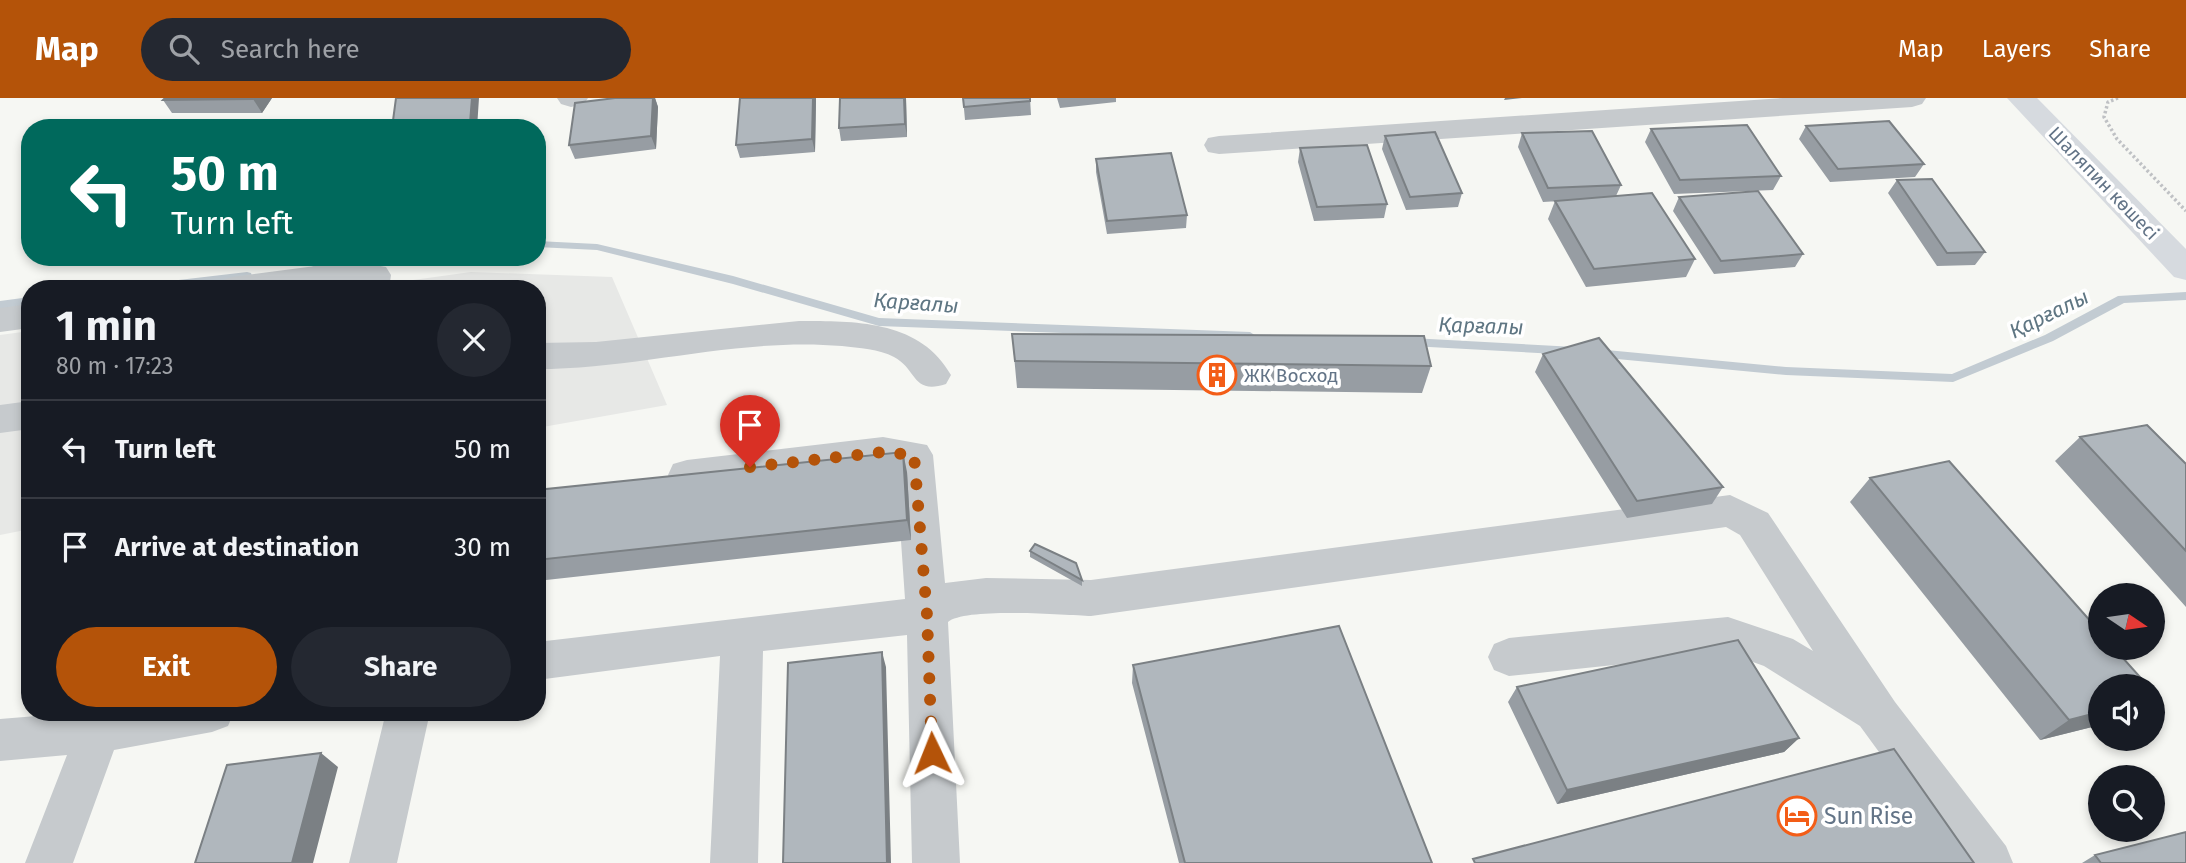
<!DOCTYPE html>
<meta charset="utf-8">
<style>
:root{--surface:#171b24;--page:#242831;--text:#f1f3f6;--muted:#9ea1a6;--line:#363941;--accent:#b45309}
body{margin:0;font-family:"Fira Sans",sans-serif;background:var(--page);color:var(--text);height:100vh;display:flex;flex-direction:column;font-size:26px;white-space:nowrap}
*{box-sizing:border-box;margin:0}
p{font-size:23px;color:var(--muted)}
.icon{flex:none;width:38px;height:38px;fill:none;stroke:currentColor;stroke-width:2;stroke-linecap:round;stroke-linejoin:round}
.map{position:relative;flex:1;overflow:hidden}
.sheet{position:absolute;left:21px;top:182px;width:525px;height:441px;display:flex;flex-direction:column;background:var(--surface);border-radius:28px;box-shadow:0 4px 10px #0003}
.sheet>*{flex:none}
.hud{position:absolute;left:21px;top:21px;width:525px;height:147px;border-radius:28px;box-shadow:0 4px 10px #0003;background:#00695c;color:#fff;overflow:hidden}
.needle{width:46px;rotate:103deg}
.controls{position:absolute;left:2088px;top:485px;display:grid;gap:14px}
.controls a{display:grid;place-items:center;width:77px;height:77px;border-radius:50%;background:var(--surface);box-shadow:0 4px 10px #0003;font-size:35px}
.pin{position:absolute;display:grid;place-items:center;width:60px;height:60px;color:#fff;margin:-72px -30px;border-radius:50% 50% 50% 0;rotate:-45deg;box-shadow:0 0 7px #0007}
.pin .icon{rotate:45deg}
.me{position:absolute;width:77px;margin:-38px;rotate:358deg;stroke-linejoin:round;filter:drop-shadow(0 0 5px #0008)}
.turn{display:flex;align-items:center;gap:24px;height:147px;padding:0 35px;font-size:32px}
.turn .icon{width:91px;height:91px;stroke-width:2.5}
.turn b{display:block;font-size:49px;line-height:60px}
.round{display:grid;place-items:center;flex:none;width:74px;height:74px;border-radius:37px;background:var(--page)}
.head{display:flex;align-items:center;justify-content:space-between;height:119px;padding:0 35px}
h1{font-size:42px;font-weight:700;line-height:52px}
.button{display:flex;gap:14px;margin-top:auto;padding:14px 35px}
.button a{flex:1;height:80px;border-radius:42px;background:var(--accent);color:#fff;font-size:28px;font-weight:700;line-height:80px;text-align:center}
.button a+a{background:var(--page);color:var(--text)}
ul{padding:0;list-style:none}
li{display:flex;align-items:center;gap:21px;height:98px;padding:0 35px;border-top:2px solid var(--line)}
li div{flex:1}
li b{display:block;font-size:26px}
li em{font-style:normal}
header{display:flex;align-items:center;gap:42px;box-sizing:border-box;height:98px;padding:0 35px;background:var(--accent);color:#fff}
header strong{font-size:33px}
nav{display:flex;gap:38px;margin-inline-start:auto;font-size:24px}
.search{width:490px;height:63px;background:var(--page);display:flex;align-items:center;gap:18px;box-sizing:border-box;padding:0 24px;border-radius:38px;color:var(--muted);font-size:26px}
.map>svg:first-child{display:block}
.built{fill:#e7e8e6}
.lines{fill:none;stroke-linecap:round;stroke-linejoin:round}
.stream{fill:#c2cbd2;fill-rule:evenodd}
.path{stroke:#bfc1c4;stroke-width:3.5;stroke-dasharray:2.5 2.5;stroke-linecap:butt}
.minor{fill:#c6cacd;fill-rule:evenodd}
.major{fill:#d6dadf;fill-rule:evenodd}
.wall{fill:#979da3}
.shaded-wall{fill:#7b8084}
.building{fill:#b0b7bd;stroke:#7b8084;stroke-width:2}
.route{stroke:#b45309;stroke-width:12;stroke-dasharray:0 21.6}
.labels{text-anchor:middle;stroke-width:7;stroke-linejoin:round;paint-order:stroke}
.street-label{font-size:19px;fill:#637487;stroke:#fff}
.poi-label{font-size:19px;fill:#637487;stroke:#fff;text-anchor:start}
.water-label{font-size:21px;font-style:italic;fill:#5f7683;stroke:#fff}
.near-poi-label{font-size:23px;fill:#637487;stroke:#fff;text-anchor:start}
</style>
<header>
<strong>Map</strong>
<div class="search"><svg class="icon" aria-label="search" viewBox="0 0 24 24"><circle cx="10" cy="10" r="6"/><path d="M15 15l6 6"/></svg>Search here</div>
<nav><a>Map</a><a>Layers</a><a>Share</a></nav>
</header>
<div class="map">
<svg width="2186" height="765" viewBox="0 0 2186 765">
<rect width="100%" height="100%" fill="#f6f7f3"/>
<path class="built" d="M471,174l141,5 55,128 -130,23v-139h-189z
M30,233v198l-30,6v-200z"/>
<g class="lines">
<path class="stream" d="M537,143l60,3 136,32 146,42 371,14 6,4 -6,4 -371,-14 -146,-42 -136,-34 -60,-3z
M349,159h24l-5,4 -51,10 -5,-4 5,-4z
M247,174l4,1 1,3 -1,3 -82,10h-38l5,-4z
M2186,194v8l-62,3 -71,38 -100,41 -167,-7 -190,-18 -6,-4 6,-4 190,18 166,7 93,-39 73,-39z
M30,199v8l-30,4v-8z
M1411,240l164,9 6,4 -6,4 -164,-9 -6,-4z"/>
<path class="path" d="M2118,0l-10,4 -4,15 13,22 69,72"/>
<path class="minor" d="M557,0h31l-4,6 -13,3 -10,-3z
M1783,0h143l-4,6 -10,3 -693,47 -11,-2 -4,-7 4,-7 11,-2z
M354,163l32,6 5,8 -2,14h-34l-1,-6 -38,6h-101l5,-8 12,-4z
M30,206v24l-30,4v-24z
M799,223c56,0 121,-1 152,54l-5,9c-34,11 -29,-15 -52,-27 -15,-8 -35,-9 -52,-11 -102,-9 -203,23 -305,23v-26l59,-1z
M30,303v28l-30,4v-28z
M883,339l44,8 6,10 12,128 41,-5 105,2 639,-85 38,18 127,189 111,144 7,17h-53l-100,-137 -96,-60 -36,-13 -219,23 -15,-6 -6,-13 6,-13 15,-6 219,-21 65,22 20,12 -73,-116 -14,-8 -635,89c-26,-1 -126,-9 -143,6l12,241h-48l-5,-228 -144,16 -5,212h-48l10,-207 -183,24v-38l368,-43 -9,-131 -13,-1 -196,23 -14,-4 -5,-11 5,-11 14,-4z
M85,614h149l-6,14 -16,6 -98,18 -41,113h-48l42,-108 -67,6v-42z
M386,614h44l-33,151h-48z"/>
<path class="major" d="M2007,0h30l149,151v31l-12,-3z"/>
</g>
<path class="wall" d="M165,0h107l-10,15h-90l-9,-13z
M615,0h40l3,9 -2,42 -81,10 -6,-14z
M906,0l1,39 -66,4 -2,-13z
M963,0h67l1,17 -66,5z
M1057,0h59v4l-56,6z
M816,2l-1,52 -75,6 -4,-13z
M1806,28l118,38 -9,13 -85,5 -31,-43z
M1651,31l130,47 -8,14 -99,4 -29,-52z
M1522,35l99,52 -5,11 79,63 -9,18 -100,10 -38,-68 7,-18h4l-16,1 -25,-55z
M1385,38l77,57 -4,14 -52,3 -24,-61z
M1300,50l87,56 -3,14 -70,3 -16,-59z
M1096,61l91,56 -1,13 -79,6 -11,-62z
M1897,82l88,72 -10,13 -38,1 -49,-73z
M1679,99l124,57 -8,13 -81,7 -41,-63z
M1012,236l419,32 -9,27 -405,-5z
M1543,256l180,133 -11,17 -85,14 -92,-146z
M2080,339l106,27v143l-131,-146z
M907,374l4,68 -374,41v-91z
M1870,380l230,247 -60,15 -190,-238z
M1030,453l52,29v6l-52,-29z
M1133,567l299,198h-253l-47,-180z
M1517,589l282,51 -15,14 -227,52 -49,-102z
M2095,757l91,8h-104z"/>
<path class="shaded-wall" d="M254,0h18l-10,15 -9,-14z
M472,0h7l-2,30h-40z
M653,0h2l3,9 -2,42 -5,-13z
M813,0h3v2l-1,52 -3,-13z
M904,0h2l1,39 -2,-13z
M1505,0h17l-18,2z
M903,354l4,20 4,68 -4,-20z
M882,554l4,15 5,196h-4z
M2100,614v13l-60,15 29,-20z
M1799,640l-15,14 -227,52 10,-14z
M321,655l17,14 -25,96h-21z"/>
<path class="building" d="M165,0h89l-1,1 -90,1z
M396,0h76l-2,25 -33,5h-45z
M615,0h38l-2,38 -82,9 6,-42z
M740,0h73l-1,41 -76,6z
M840,0h64l1,26 -66,4z
M963,0h67v3l-66,6z
M1889,23l35,43 -86,5 -32,-43z
M1747,27l34,51 -101,4 -29,-51z
M1592,33l29,54 -73,3 -26,-55z
M1435,34l27,61 -52,4 -25,-61z
M1367,47l20,59 -70,3 -17,-59z
M1171,55l16,62 -80,6 -11,-62z
M1932,81l53,73 -38,1 -50,-73z
M1758,93l45,63 -82,7 -42,-64z
M1652,95l43,66 -101,10 -39,-68z
M1012,236l412,2 7,30 -416,-5z
M1599,240l124,149 -86,14 -94,-147z
M2147,327l39,39v87l-106,-114z
M903,354l4,68 -370,40v-70z
M1949,363l151,171v16h14l34,38h-48v26l-31,8 -199,-242z
M1035,446l41,19 6,17 -52,-29z
M1339,528l93,237h-247l-52,-198z
M1738,542l61,98 -232,52 -50,-103z
M882,554l5,211h-104l5,-200z
M2152,593l5,6 -5,1z
M1894,651l80,114h-499l-2,-4z
M321,655l-29,110h-97l32,-98z
M2186,734v31h-85l-6,-8z"/>
<g class="lines">
<path class="route" d="M750,369l133,-15 31,3 13,160 5,138"/>
</g>
<defs>
<symbol id="building-ring" viewBox="-11 -11 22 22"><circle r="9.5" fill="#fff" stroke="#f35d17" stroke-width="1.5"/><path d="M-4-6H4V6H1V3H-1V6H-4ZM-2.5-4.3h1.7v1.8h-1.7ZM.8-4.3h1.7v1.8H.8ZM-2.5-1h1.7V.8h-1.7ZM.8-1h1.7V.8H.8Z" fill="#f35d17"/></symbol>
<symbol id="hotel-ring" viewBox="-11 -11 22 22"><circle r="9.5" fill="#fff" stroke="#f35d17" stroke-width="1.5"/><path d="M-6-4.5h1.5V1H6V5H4.5V3h-9V5H-6ZM-4 0a1.8 1.8 0 1 1 3.6 0ZM.5 0V-2.5h3Q6-2.5 6 0Z" fill="#f35d17"/></symbol>
</defs>
<g fill-rule="evenodd">
<use href="#building-ring" x="1195" y="255" width="44" height="44"/>
<use href="#hotel-ring" x="1775" y="696" width="44" height="44"/>
</g>
<g class="labels">
<g class="street-label">
<text transform="translate(2104 85) rotate(46)" y="7">Шаляпин көшесі</text>
</g>
<g class="poi-label">
<text x="1244" y="284">ЖК Восход</text>
</g>
<g class="water-label">
<text transform="translate(916 205) rotate(4)" y="7">Қарғалы</text>
<text transform="translate(2049 216) rotate(-26)" y="7">Қарғалы</text>
<text transform="translate(1481 228) rotate(2)" y="7">Қарғалы</text>
</g>
<g class="near-poi-label">
<text x="1824" y="726">Sun Rise</text>
</g>
</g>
</svg>
<div class="controls">
<a><svg class="needle" viewBox="-14 -14 28 28"><path d="M0-13l5 13h-10z" fill="#e53935"/><path d="M0 13l5-13h-10z" fill="#9ea1a6"/></svg></a>
<a><svg class="icon" aria-label="sound" viewBox="0 0 24 24"><path d="M4 9h4l5-4v14l-5-4H4zM17 9q2 3 0 6"/></svg></a>
<a><svg class="icon" aria-label="search" viewBox="0 0 24 24"><circle cx="10" cy="10" r="6"/><path d="M15 15l6 6"/></svg></a>
</div>
<div class="pin" style="left:750px;top:369px;background:#d93025"><svg class="icon" aria-label="arrive" viewBox="0 0 24 24"><path d="M6 21V4h12l-3 4 3 4H6"/></svg></div>
<svg class="me" style="left:932px;top:655px" viewBox="-20 -20 40 40"><path d="M0-17L14 15 0 8-14 15z" fill="#b45309" stroke="#fff" stroke-width="4"/></svg>
<div class="hud">
<div class="turn"><svg class="icon" aria-label="left" viewBox="0 0 24 24"><path d="M17 20v-9H6M10 6l-5 5 5 5"/></svg><div><b>50 m</b>Turn left</div></div>
</div>
<section class="sheet">
<div class="head"><div><h1>1 min</h1><p>80 m · 17:23</p></div><a class="round"><svg class="icon" aria-label="close" viewBox="0 0 24 24"><path d="M6 6l12 12M18 6L6 18"/></svg></a></div>
<ul>
<li><svg class="icon" aria-label="left" viewBox="0 0 24 24"><path d="M17 20v-9H6M10 6l-5 5 5 5"/></svg><div><b>Turn left</b></div><em>50 m</em></li>
<li><svg class="icon" aria-label="arrive" viewBox="0 0 24 24"><path d="M6 21V4h12l-3 4 3 4H6"/></svg><div><b>Arrive at destination</b></div><em>30 m</em></li>
</ul>
<div class="button"><a>Exit</a><a>Share</a></div>
</section>
</div>
